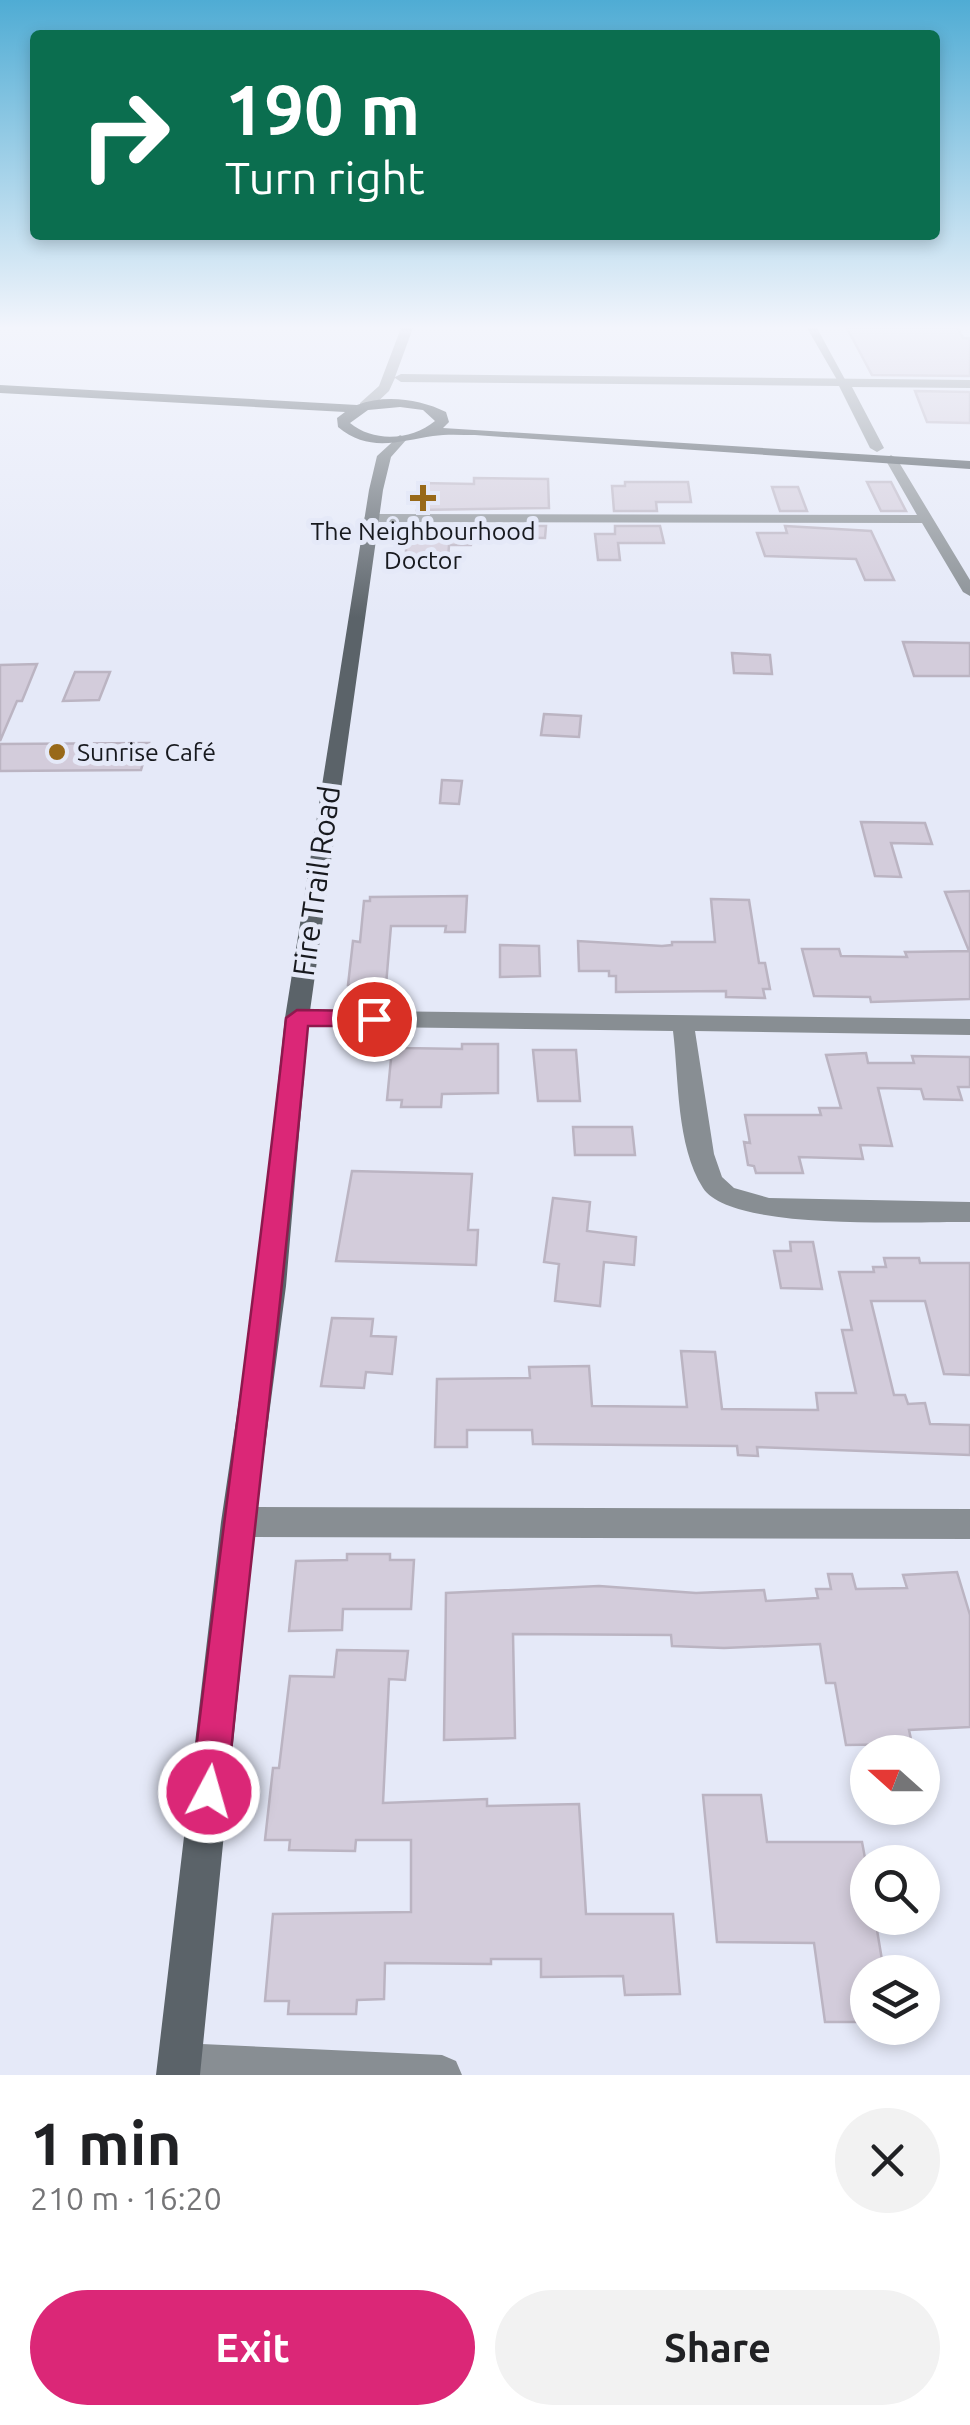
<!DOCTYPE html>
<meta charset="utf-8">
<style>
:root{--surface:#fff;--page:#f2f2f2;--text:#202124;--muted:#757577;--accent:#db2777}
body{margin:0;font-family:Ubuntu,sans-serif;background:var(--page);color:var(--text);height:100vh;display:flex;flex-direction:column;font-size:38px;white-space:nowrap}
*{box-sizing:border-box;margin:0}
p{font-size:32px;color:var(--muted)}
.icon{flex:none;width:55px;height:55px;fill:none;stroke:currentColor;stroke-width:2;stroke-linecap:round;stroke-linejoin:round}
.map{position:relative;height:2075px;overflow:hidden}
.sheet{display:flex;flex-direction:column;background:var(--surface);flex:1}
.sheet>*{flex:none}
.hud{position:absolute;left:30px;top:30px;width:910px;height:210px;border-radius:10px;box-shadow:0 5px 15px #0003;background:#0b6e4f;color:#fff;overflow:hidden}
.needle{width:65px;rotate:291deg}
.fabs{position:absolute;left:850px;top:1735px;display:grid;gap:20px}
.fabs a{display:grid;place-items:center;width:90px;height:90px;border-radius:50%;background:var(--surface);box-shadow:0 5px 15px #0003;font-size:50px}
.pin{position:absolute;display:grid;place-items:center;width:85px;height:85px;color:#fff;margin:-42px;border:5px solid #fff;border-radius:50%;box-shadow:0 2px 10px #0007}
.me{position:absolute;width:110px;margin:-55px;rotate:6deg;stroke-linejoin:round;filter:drop-shadow(0 0 8px #0008)}
.turn{display:flex;align-items:center;gap:35px;height:210px;padding:0 30px;font-size:45px}
.turn .icon{width:130px;height:130px;stroke-width:2.5}
.turn b{display:block;font-size:70px;line-height:85px}
.round{display:grid;place-items:center;flex:none;width:105px;height:105px;border-radius:52px;background:var(--page)}
.overview{display:flex;align-items:center;justify-content:space-between;height:170px;padding:0 30px}
h1{font-size:60px;font-weight:600;line-height:75px}
.cta{display:flex;gap:20px;margin-top:auto;padding:20px 30px}
.cta a{flex:1;height:115px;border-radius:60px;background:var(--accent);color:#fff;font-size:40px;font-weight:600;line-height:115px;text-align:center}
.cta a+a{background:var(--page);color:var(--text)}
.map>svg:first-child{display:block}
.building{fill:#d3ccdb;stroke:#bbb4c2;stroke-width:2.5}
.lines{fill:none;stroke-linecap:round;stroke-linejoin:round}
.minor{fill:#888e93;fill-rule:evenodd}
.tertiary{fill:#888e93;fill-rule:evenodd}
.secondary{fill:#5b6369;fill-rule:evenodd}
.primary{fill:#3c454c;fill-rule:evenodd}
.route{fill:#db2777;stroke:#8e194d;stroke-width:2.5}
.poi-dot{fill:#986919;stroke:#e5e9f8;stroke-width:4}
.labels{text-anchor:middle;stroke-width:10;stroke-linejoin:round;paint-order:stroke}
.far-poi-label{font-size:25px;fill:#17191e;stroke:#e5e9f8}
.street-label{font-size:30px;fill:#17191e;stroke:#e5e9f8}
</style>
<div class="map">
<svg width="970" height="2075" viewBox="0 0 970 2075">
<rect width="100%" height="100%" fill="#e5e9f8"/>
<path class="building" d="M847,328h111l5,10h7v38l-98,-1z
M915,391l55,1v31l-43,-1z
M474,478l74,1 1,29 -132,2 4,-27 53,1z
M625,482h63l3,20h-35l1,9h-43l-2,-25h13z
M867,482h24l15,29h-25z
M772,487h26l9,24h-27z
M410,526h136l-1,12 -71,-1 -3,8h-22l-1,15h-42v-28h4z
M615,526h45l4,17h-46l2,17h-22l-3,-26h20z
M785,526l86,5 23,49h-29l-9,-21 -91,-3 -8,-23h30z
M903,642l67,1v33h-56z
M732,653l38,2 2,19 -38,-1z
M37,664l-15,37h-5l-17,40v-76z
M75,672h35l-11,28 -36,1z
M544,714l37,2 -2,21 -38,-2z
M149,743l-8,27 -141,1v-27z
M442,780l20,1 -3,23 -19,-1z
M861,822l64,1 7,21 -41,-1 10,34 -26,-1z
M970,891v108l-99,3 -1,-5 -56,-1 -12,-47h37l2,7 66,1 -2,-5 64,-1 -24,-59z
M467,896l-2,36h-20l1,-6h-55l-5,59h-38l5,-44 7,1 4,-41h6v-4z
M711,899l38,1 10,63h6l5,26h-7l2,9 -39,-1v-6l-110,1v-16h-7v-5h-30l-1,-30 84,5 10,-1v-3h43z
M500,945l39,1 1,30 -40,1z
M366,1033l40,1 -1,14 57,1v-5h36v49l-56,1 -1,13h-40l1,-7h-15l4,-41h-28z
M533,1050h43l4,51h-42z
M866,1053l2,10h46l-2,-7 58,1v30h-12l4,13 -38,-1 -3,-10 -43,-1 14,58 -32,-1 3,14 -64,-2 4,16h-47l-2,-7 -6,-1 -4,-23 6,1 -5,-28h76l-2,-7h22l-15,-53z
M573,1127h59l3,28h-60z
M352,1171l120,3 -4,56h10l-2,35 -140,-4z
M553,1198l37,4 -3,29 49,6 -2,28 -30,-3 -4,44 -45,-5 4,-37 -15,-2z
M790,1242h23l9,47 -41,-1 -7,-37h17z
M884,1258h35l1,5h50v112l-26,-1 -19,-73h-54l23,94h11l3,9 17,-1 5,21 40,1v30l-213,-8 1,9 -20,-1 -1,-9 -204,-2 -1,-14h-65v17h-32l2,-68 93,-1 -1,-11 60,-1 3,40 95,1 -6,-56 34,1 7,57 96,1 -2,-17h40l-14,-63h10l-13,-58h35l-1,-5h13z
M332,1318l41,1 -2,17 25,1 -4,37 -26,-2 -2,16 -43,-2z
M347,1554h43v6h24l-3,49h-68l-1,21 -53,1 7,-70 51,-1z
M957,1572l13,43v112l-61,3 3,14 -66,1 -11,-62h-9l-6,-39 -96,4 -52,-2 -1,-11 -158,-1 2,104 -71,2 2,-147 153,-7 97,7 68,-3 2,11 52,-3 -2,-9h15l-3,-15h24l4,15 51,-1 -4,-13z
M337,1650l71,1 -3,29 -16,-1 -6,124 104,-4v7l92,-2 7,110h87l7,80 -55,1 -2,-19 -82,1v-18h-50v5l-106,-1 -1,36 -27,1 -1,14h-68l1,-13h-24l8,-87 138,-2v-72h-55l-1,11 -66,-1 1,-10h-25l8,-72h6l11,-92 44,1z
M703,1795h58l6,47h95l6,32v44h7l9,54h-16v50h-43l-11,-79 -97,-1z"/>
<g class="lines">
<path class="minor" d="M807,328h10l31,57h-8z
M891,455l6,4 73,121v16l-7,-4 -41,-69 -551,-1 -7,-4 7,-4 546,1 -32,-56z
M297,1010l673,9v16l-275,-4 19,123 8,23 12,11 35,10 201,4v20c-53,-1 -239,10 -267,-34 -27,-43 -24,-109 -30,-157l-376,-5 -11,-8z
M238,1507l732,2v30l-732,-2 -11,-5 -4,-10 4,-10z
M180,2043l262,12 14,6 6,14h-297l-5,-12 6,-14z"/>
<path class="tertiary" d="M401,328h12l-18,49 6,-3 569,6v8l-118,-1 32,61 -7,4 -7,-4 -31,-62 -438,-4 -6,-4 -6,13 -19,18h-10v-6l19,-17z"/>
<path class="secondary" d="M400,435l7,4 -16,18 -8,33 -74,528 -23,268 -31,236 -55,553h-44l65,-553 35,-236 29,-268 84,-528 8,-34z"/>
<path class="primary" d="M0,385l357,20c28,-11 63,-6 89,7l3,10 -6,6 527,33v8l-495,-34c-14,0 -29,-1 -42,1 -34,5 -64,17 -95,-9l-1,-9 8,-6 -345,-19zM400,407l23,3 12,11c-23,19 -61,22 -85,2l18,-13z"/>
</g>
<linearGradient id="sky" x2="0" y2="1"><stop stop-color="#4facd4"/><stop offset="0.53" stop-color="#f3f5fc"/><stop offset="1" stop-color="#f3f5fc" stop-opacity="0"/></linearGradient>
<rect width="970" height="618" fill="url(#sky)"/>
<path class="route" d="M297,1010l77,1 11,8 -11,7h-66c-23,256 -56,510 -81,766l-6,13 -12,5 -13,-5 -5,-13c30,-258 67,-515 95,-774z"/>
<g class="poi-dot">
<path d="M418 483h10v10h10v10h-10v10h-10v-10h-10v-10h10z"/>
<circle cx="57" cy="752" r="10"/>
</g>
<g class="labels">
<g class="far-poi-label">
<text x="423" y="540">The Neighbourhood<tspan x="423" dy="29">Doctor</tspan></text>
<text x="77" y="761" text-anchor="start">Sunrise Café</text>
</g>
<g class="street-label">
<text transform="translate(317 881) rotate(-82)" y="10">Fire Trail Road</text>
</g>
</g>
</svg>
<div class="fabs">
<a><svg class="needle" viewBox="-14 -14 28 28"><path d="M0-13l5 13h-10z" fill="#e53935"/><path d="M0 13l5-13h-10z" fill="#757577"/></svg></a>
<a><svg class="icon" aria-label="search" viewBox="0 0 24 24"><circle cx="10" cy="10" r="6"/><path d="M15 15l6 6"/></svg></a>
<a><svg class="icon" aria-label="layers" viewBox="0 0 24 24"><path d="M12 4l9 5-9 5-9-5zM3 14l9 5 9-5"/></svg></a>
</div>
<div class="pin" style="left:374px;top:1019px;background:#d93025"><svg class="icon" aria-label="arrive" viewBox="0 0 24 24"><path d="M6 21V4h12l-3 4 3 4H6"/></svg></div>
<svg class="me" style="left:209px;top:1792px" viewBox="-20 -20 40 40"><circle r="17" fill="#db2777" stroke="#fff" stroke-width="3"/><path d="M0-11L8 9 0 5-8 9z" fill="#fff"/></svg>
<div class="hud">
<div class="turn"><svg class="icon" aria-label="right" viewBox="0 0 24 24"><path d="M7 20v-9h11M14 6l5 5-5 5"/></svg><div><b>190 m</b>Turn right</div></div>
</div>
</div>
<section class="sheet">
<div class="overview"><div><h1>1 min</h1><p>210 m · 16:20</p></div><a class="round"><svg class="icon" aria-label="close" viewBox="0 0 24 24"><path d="M6 6l12 12M18 6L6 18"/></svg></a></div>
<div class="cta"><a>Exit</a><a>Share</a></div>
</section>
